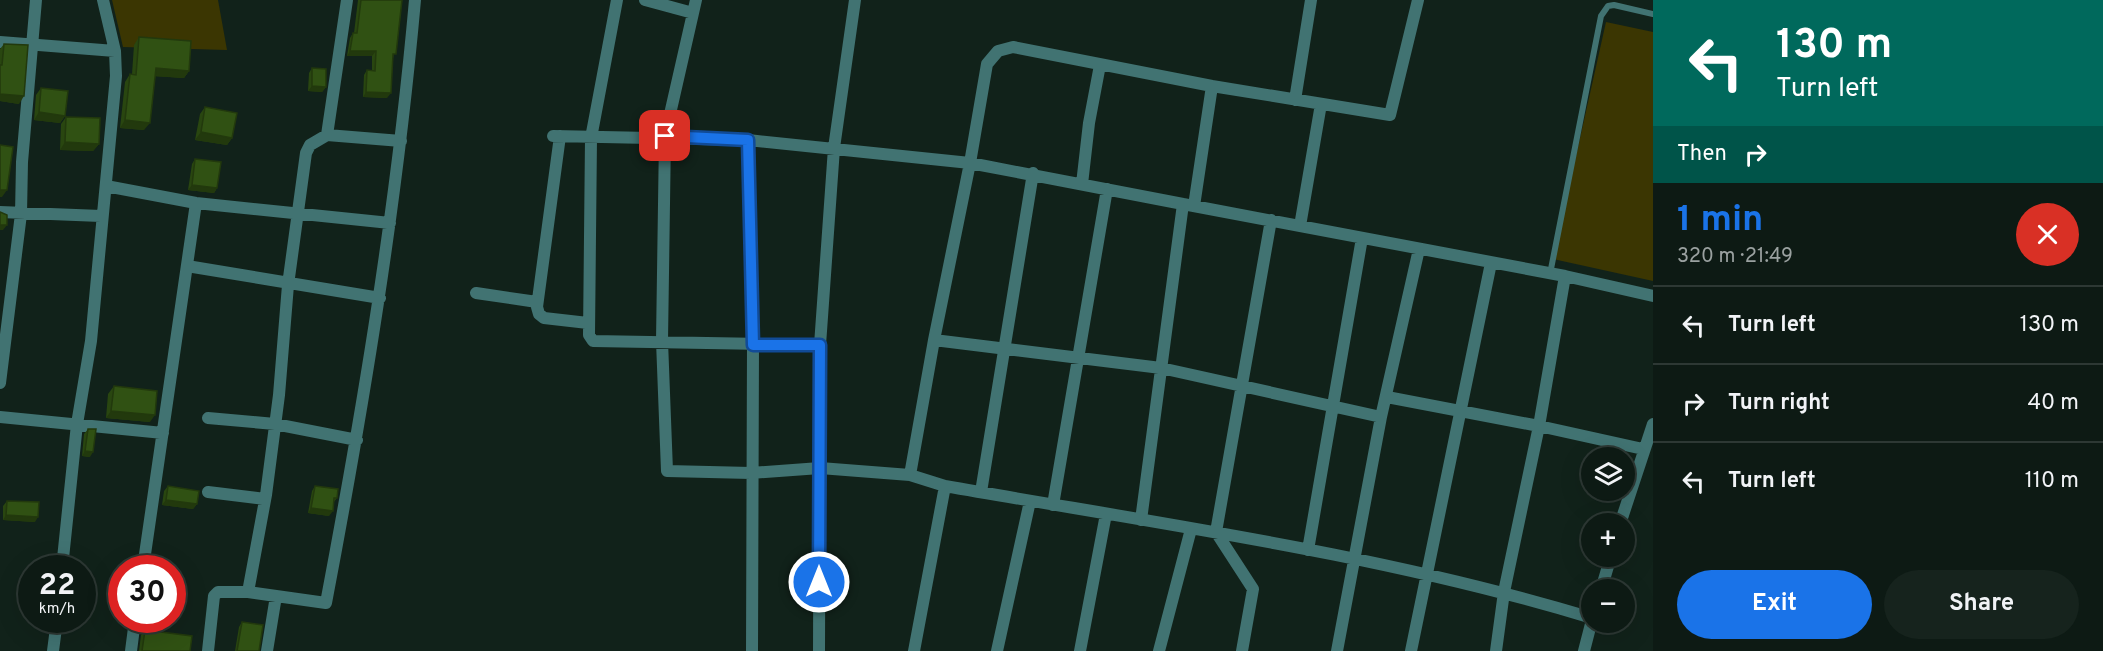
<!DOCTYPE html>
<meta charset="utf-8">
<style>
:root{--surface:#0d1a14;--page:#16231d;--text:#f1f3f6;--muted:#9aa1a0;--line:#2d3834;--accent:#1a73e8}
body{margin:0;font-family:Overpass,sans-serif;background:var(--page);color:var(--text);height:100vh;display:flex;flex-direction:column;font-size:22px;white-space:nowrap}
*{box-sizing:border-box;margin:0}
p{font-size:20px;color:var(--muted)}
.icon{flex:none;width:33px;height:33px;fill:none;stroke:currentColor;stroke-width:2;stroke-linecap:round;stroke-linejoin:round}
.map{position:relative;flex:1;overflow:hidden}
.sheet{display:flex;flex-direction:column;background:var(--surface);width:450px}
.sheet>*{flex:none}
.guide{background:#00695c;color:#fff;overflow:hidden}
.buttons{position:absolute;left:1581px;top:447px;display:grid;gap:12px}
.buttons a{display:grid;place-items:center;width:54px;height:54px;border-radius:50%;background:var(--surface);box-shadow:0 6px 24px #0002,0 0 0 2px var(--line);font-size:30px}
.speed{position:absolute;left:18px;top:555px;display:flex;gap:12px;font-size:30px;font-weight:700;text-align:center}
.speed>*{display:grid;place-content:center;width:78px;height:78px;border-radius:50%;background:var(--surface);box-shadow:0 6px 24px #0002,0 0 0 2px var(--line);line-height:1}
.speed small{font-size:15px;font-weight:400}
.speed .limit{border:9px solid #d22;background:#fff;color:#111}
.pin{position:absolute;display:grid;place-items:center;width:51px;height:51px;color:#fff;margin:-26px;border-radius:12px;box-shadow:0 3px 9px #0006}
.me{position:absolute;width:66px;margin:-33px;rotate:0deg;stroke-linejoin:round;filter:drop-shadow(0 0 4px #0008)}
.turn{display:flex;align-items:center;gap:21px;height:126px;padding:0 24px;font-size:27px}
.turn .icon{width:78px;height:78px;stroke-width:2.5}
.turn b{display:block;font-size:42px;line-height:51px}
.then{display:flex;align-items:center;height:57px;padding:0 24px;background:#0003;gap:12px;font-size:22px}
.round{display:grid;place-items:center;flex:none;width:63px;height:63px;border-radius:32px;background:var(--page)}
.overview{display:flex;align-items:center;justify-content:space-between;height:102px;padding:0 24px}
h1{font-size:36px;font-weight:700;line-height:45px;color:var(--accent)}
.action{display:flex;gap:12px;margin-top:auto;padding:12px 24px}
.action a{flex:1;height:69px;border-radius:36px;background:var(--accent);color:#fff;font-size:24px;font-weight:700;line-height:69px;text-align:center}
.action a+a{background:var(--page);color:var(--text)}
ul{padding:0;list-style:none}
li{display:flex;align-items:center;gap:18px;height:78px;padding:0 24px;border-top:2px solid var(--line)}
li div{flex:1}
li b{display:block;font-size:22px}
li em{font-style:normal}
main{display:flex;flex:1;min-height:0}
.map>svg:first-child{display:block}
.green{fill:#3b3602}
.lines{fill:none;stroke-linecap:round;stroke-linejoin:round}
.lane{stroke:#417372;stroke-width:6}
.street{stroke:#417372;stroke-width:12}
.wall{fill:#294610}
.shaded-wall{fill:#22390d}
.building{fill:#305113;stroke:#22390d;stroke-width:1.5}
.route-casing{stroke:#114b97;stroke-width:15}
.route{stroke:#1a73e8;stroke-width:10}
</style>
<main>
<div class="map">
<svg width="1653" height="651" viewBox="0 0 1653 651">
<rect width="100%" height="100%" fill="#11221a"/>
<path class="green" d="M112,0h106l9,50 -104,-3z
M1606,22l47,10v249l-100,-22z"/>
<g class="lines">
<path class="lane" d="M1550,274l51,-258 7,-10 6,-1 39,9"/>
<path class="street" d="M617,0l-26,138 -2,197 4,6 227,4
M645,0l48,13
M696,0l-31,136 -3,205 5,130 84,2 69,-5 90,7 35,11c216,38 436,68 647,132
M0,42l115,9
M1295,100l16,-100
M327,135l20,-135
M553,136l195,4 222,23 -36,177 227,28 220,49
M560,136l-23,171 2,7 5,4 44,5
M748,140l5,205 -1,306
M1082,184l7,-61 11,-58
M106,186l90,17 194,20
M1183,204l-213,-41 17,-99 11,-13 15,-4 199,39
M1194,206l18,-120 178,29 28,-115
M0,212l101,4
M1300,226l21,-122
M187,266l193,32
M476,293l61,9
M0,383l21,-169 1,-52 14,-162
M1387,397l152,29 104,23
M0,417l163,16
M208,418l67,6 82,16
M910,475l24,-135
M208,492l57,7
M981,492l52,-319
M1053,505l54,-316
M1141,520l42,-316 382,72 88,20
M1620,524l33,-100
M1308,550l54,-312
M62,568l15,-144 14,-83 25,-265 -1,-25 -12,-51
M143,568l53,-365
M1601,590l10,-34
M248,592l18,-97 13,-100 9,-110 18,-132 4,-8 17,-10 74,6
M53,651l4,-31
M131,651l4,-31
M208,651l6,-55 4,-4h30l78,11c38,-200 71,-400 89,-603
M267,651l9,-55
M819,651l1,-306 14,-197 21,-148
M914,651l31,-165
M997,651l33,-150
M1080,651l26,-137
M1159,651l32,-122
M1242,651l11,-62 -37,-57 55,-312
M1337,651l44,-234 38,-168
M1411,651l80,-388
M1496,651l8,-59 35,-166 26,-150
M1584,651l8,-31"/>
</g>
<path class="wall" d="M358,0h44l-15,98 -24,-1 1,-22 3,-5h5v-14h-25l3,-18 3,-5h1z
M139,37l50,34 -5,7 -29,-2 -11,54 -24,-2 5,-46 5,-8h2l2,-29z
M4,44l15,60 -19,-3v-52z
M312,68l14,19 -4,5 -14,-1 1,-18z
M41,88l24,28 -5,7 -26,-3 2,-25z
M205,107l27,31 -5,7 -32,-5 5,-26z
M66,117l33,27 -6,7 -33,-1 1,-26z
M195,159l22,29 -3,5 -26,-3 4,-26z
M114,386l36,36 -44,-4 2,-24z
M88,429l2,28 -8,-1 2,-22z
M168,486l29,18 -4,5 -31,-4 2,-14z
M315,486l22,12 -4,5 -4,13 -21,-3 4,-22z
M7,501l28,21 -32,-2v-14z
M242,622l17,29h-24l4,-24z
M145,630l45,21h-51l2,-16z"/>
<path class="shaded-wall" d="M350,51h26l-4,5h-25z
M156,68l33,3 -5,7 -34,-2z
M312,86l14,1 -4,5 -14,-1z
M366,92l25,1 -4,5 -24,-1z
M0,94l24,2 -5,8 -19,-3z
M39,112l26,4 -5,7 -26,-3z
M125,120l25,3 -6,7 -24,-2z
M201,132l31,6 -5,7 -32,-5z
M65,142l34,2 -6,7 -33,-1z
M192,185l25,3 -3,5 -26,-3z
M0,190h7l-5,7h-2z
M0,225h7l-4,5h-3z
M111,411l44,4 -5,7 -44,-4z
M85,451l8,1 -3,5 -8,-1z
M166,500l31,4 -4,5 -31,-4z
M311,508l22,3 -4,5 -21,-3z
M6,515l32,2 -3,5 -32,-2z"/>
<path class="building" d="M361,0h41l-6,54h-3l-2,39 -25,-1 1,-22 8,1 1,-20h-26l3,-18h4z
M139,37l52,4 -2,30 -33,-3 -6,55 -25,-3 5,-46 6,1z
M4,44l24,1 -4,51 -24,-2v-29h2z
M312,68l14,1v18l-14,-1z
M41,88l27,3 -3,25 -26,-4z
M205,107l32,6 -5,25 -31,-6z
M66,117l34,1 -1,26 -34,-2z
M0,145l13,2 -6,43h-7z
M195,159l26,3 -4,26 -25,-3z
M0,212l7,3v10h-7z
M114,386l43,5 -2,24 -44,-4z
M88,429h8l-3,23 -8,-1z
M168,486l31,5 -2,13 -31,-4z
M315,486l23,3 -1,9h-3l-1,13 -22,-3z
M7,501l32,1 -1,15 -32,-2z
M242,622l21,3 -4,26h-22z
M145,630l47,6 -2,15h-48z"/>
<g class="lines">
<defs>
<path id="route" d="M665,136l83,4 5,205h67l-1,237"/>
</defs>
<use href="#route" class="route-casing"/>
<use href="#route" class="route"/>
</g>
</svg>
<div class="buttons">
<a><svg class="icon" aria-label="layers" viewBox="0 0 24 24"><path d="M12 4l9 5-9 5-9-5zM3 14l9 5 9-5"/></svg></a>
<a>+</a>
<a>−</a>
</div>
<div class="speed"><div>22<small>km/h</small></div><div class="limit">30</div></div>
<div class="pin" style="left:665px;top:136px;background:#d93025"><svg class="icon" aria-label="arrive" viewBox="0 0 24 24"><path d="M6 21V4h12l-3 4 3 4H6"/></svg></div>
<svg class="me" style="left:819px;top:582px" viewBox="-20 -20 40 40"><circle r="17" fill="#1a73e8" stroke="#fff" stroke-width="3"/><path d="M0-11L8 9 0 5-8 9z" fill="#fff"/></svg>
</div>
<section class="sheet">
<div class="guide">
<div class="turn"><svg class="icon" aria-label="left" viewBox="0 0 24 24"><path d="M17 20v-9H6M10 6l-5 5 5 5"/></svg><div><b>130 m</b>Turn left</div></div>
<div class="then">Then<svg class="icon" aria-label="right" viewBox="0 0 24 24"><path d="M7 20v-9h11M14 6l5 5-5 5"/></svg></div>
</div>
<div class="overview"><div><h1>1 min</h1><p>320 m · 21:49</p></div><a class="round" style="background:#d93025;color:#fff"><svg class="icon" aria-label="close" viewBox="0 0 24 24"><path d="M6 6l12 12M18 6L6 18"/></svg></a></div>
<ul>
<li><svg class="icon" aria-label="left" viewBox="0 0 24 24"><path d="M17 20v-9H6M10 6l-5 5 5 5"/></svg><div><b>Turn left</b></div><em>130 m</em></li>
<li><svg class="icon" aria-label="right" viewBox="0 0 24 24"><path d="M7 20v-9h11M14 6l5 5-5 5"/></svg><div><b>Turn right</b></div><em>40 m</em></li>
<li><svg class="icon" aria-label="left" viewBox="0 0 24 24"><path d="M17 20v-9H6M10 6l-5 5 5 5"/></svg><div><b>Turn left</b></div><em>110 m</em></li>
</ul>
<div class="action"><a>Exit</a><a>Share</a></div>
</section>
</main>
